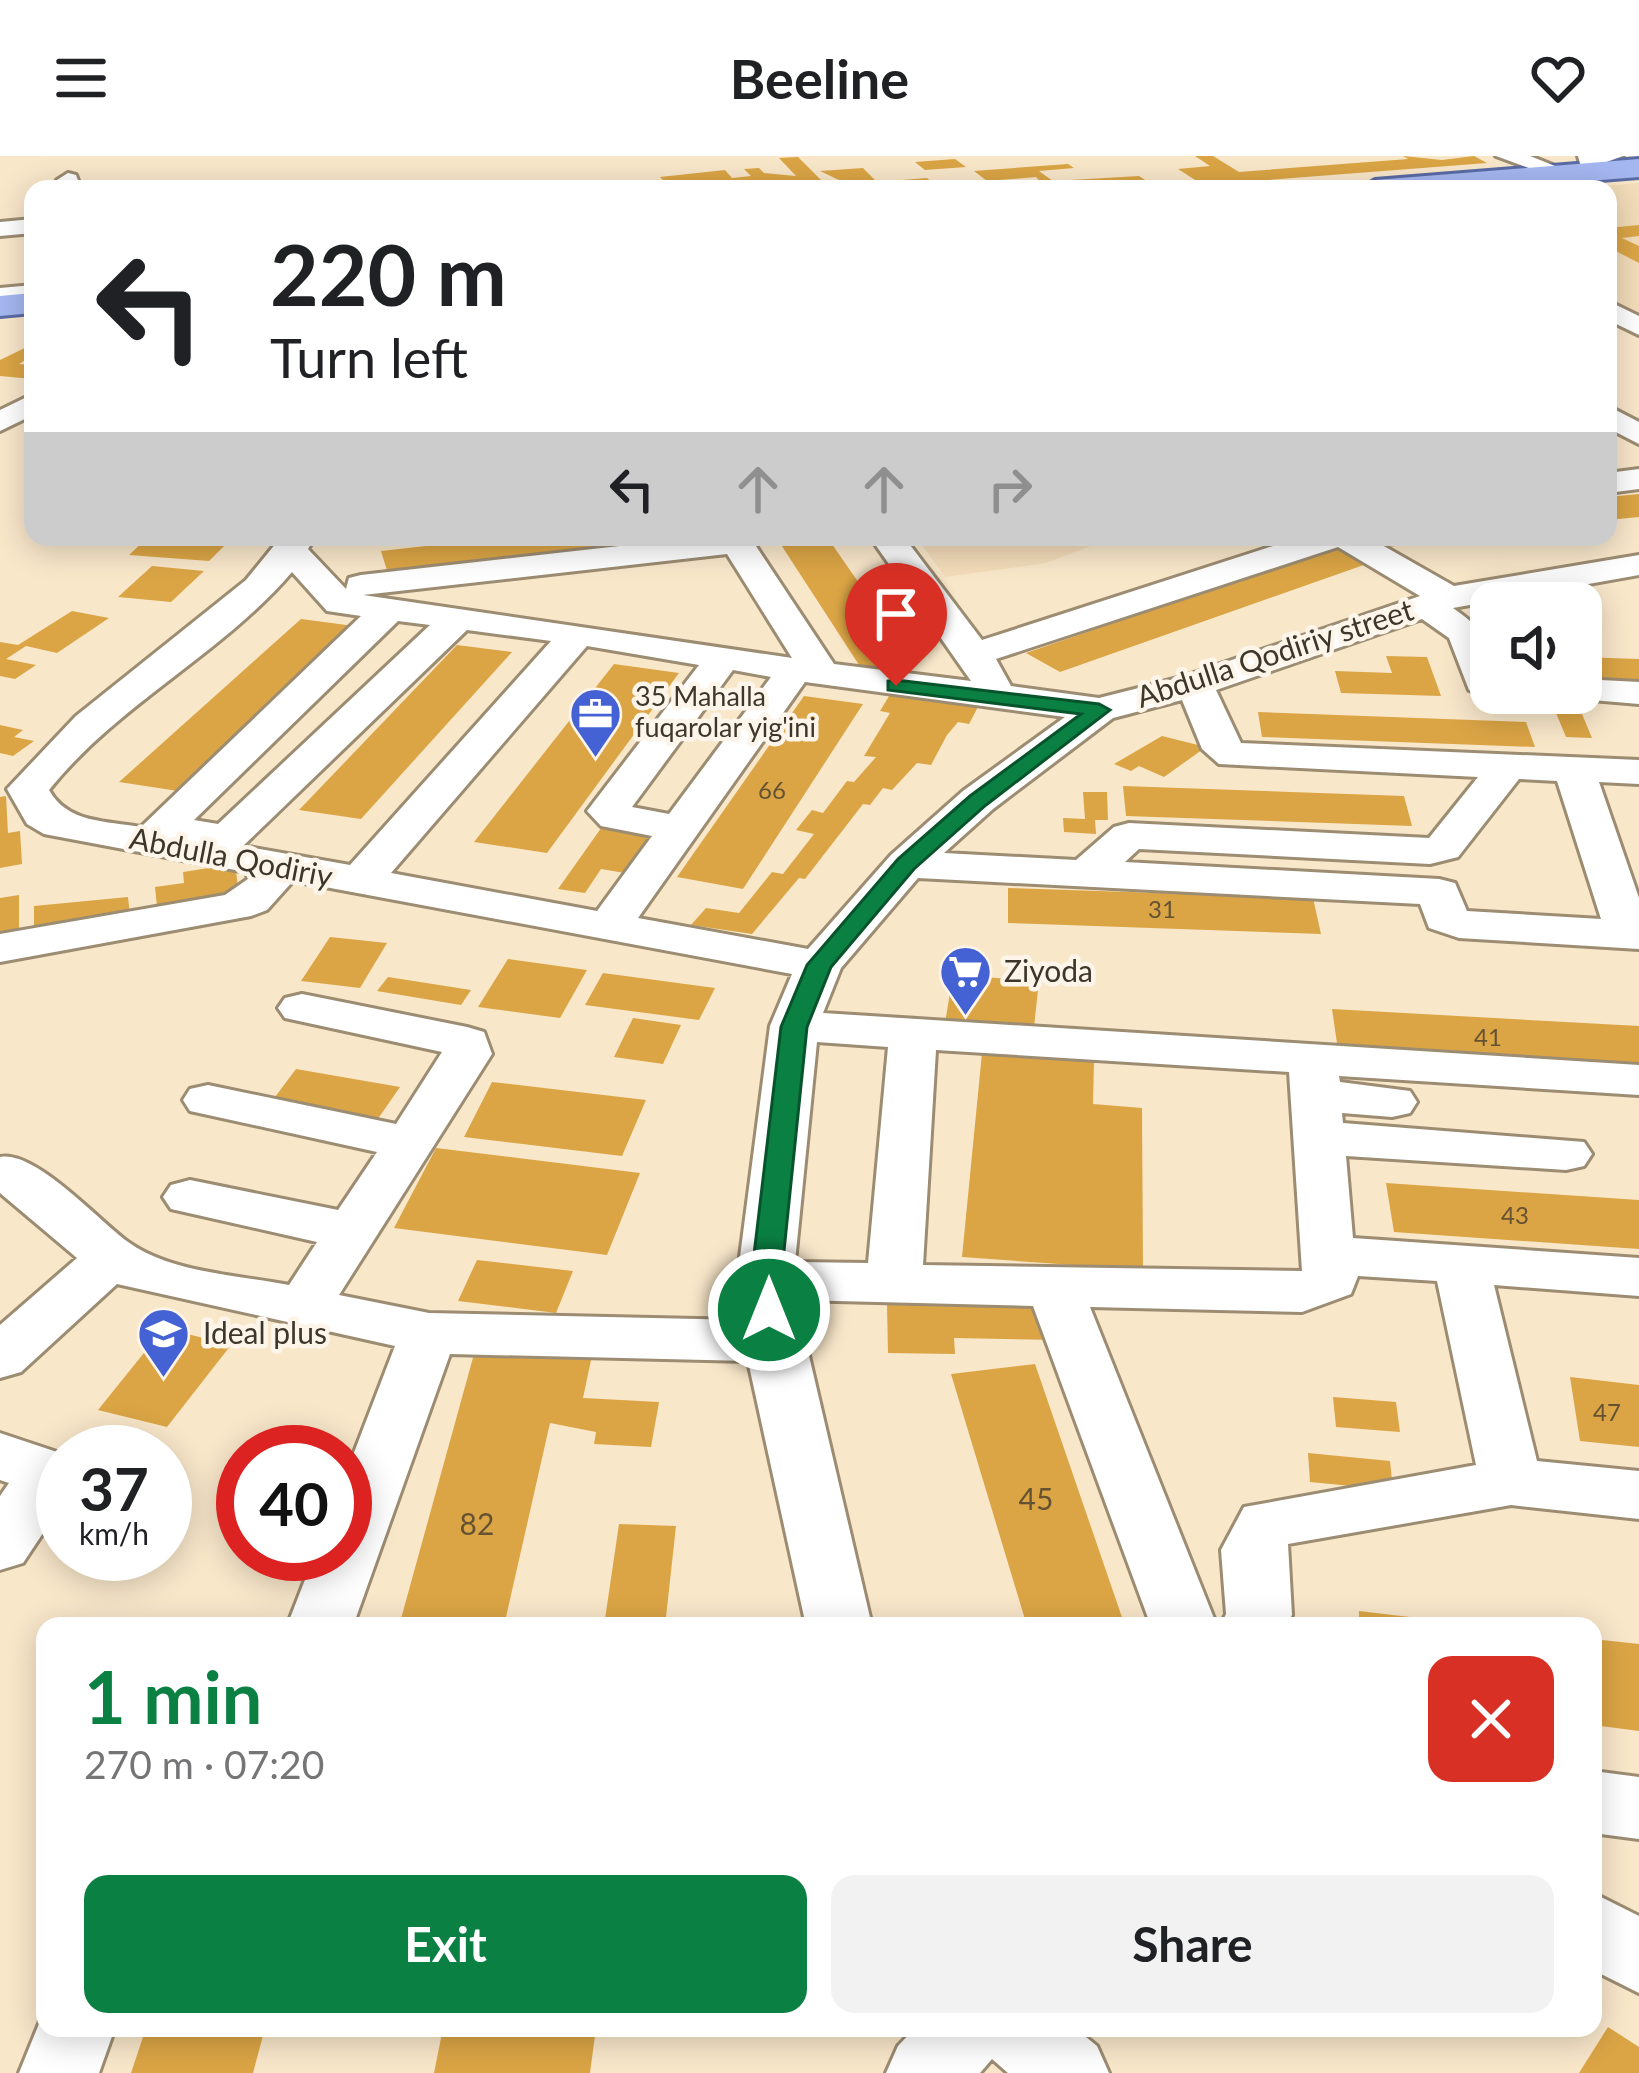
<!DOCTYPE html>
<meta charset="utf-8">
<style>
:root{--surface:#fff;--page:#f2f2f2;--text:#202124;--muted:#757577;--accent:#0b8043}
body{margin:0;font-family:Lato,sans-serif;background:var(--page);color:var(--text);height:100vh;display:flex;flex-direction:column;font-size:45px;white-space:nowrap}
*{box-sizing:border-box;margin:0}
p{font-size:39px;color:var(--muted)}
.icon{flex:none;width:66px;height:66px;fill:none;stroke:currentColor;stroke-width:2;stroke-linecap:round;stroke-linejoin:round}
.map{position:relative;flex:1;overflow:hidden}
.details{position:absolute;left:36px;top:1461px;width:1566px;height:420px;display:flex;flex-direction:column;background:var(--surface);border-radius:24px;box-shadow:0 6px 30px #0003}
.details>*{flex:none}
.banner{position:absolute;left:24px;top:24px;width:1593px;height:366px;border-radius:24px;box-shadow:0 6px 30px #0003;background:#fff;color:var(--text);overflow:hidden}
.controls{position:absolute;left:1470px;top:426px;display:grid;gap:24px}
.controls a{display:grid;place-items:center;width:132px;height:132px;border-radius:24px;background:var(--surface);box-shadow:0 6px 30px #0003;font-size:60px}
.speed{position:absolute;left:36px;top:1269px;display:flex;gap:24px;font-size:60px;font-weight:700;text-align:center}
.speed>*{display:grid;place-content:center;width:156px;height:156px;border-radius:50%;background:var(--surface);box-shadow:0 6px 30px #0003;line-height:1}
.speed small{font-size:30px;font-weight:400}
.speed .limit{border:18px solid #d22;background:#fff;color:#111}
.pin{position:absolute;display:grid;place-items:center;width:102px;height:102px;color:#fff;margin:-123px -51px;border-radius:50% 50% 50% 0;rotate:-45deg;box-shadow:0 0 12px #0007}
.pin .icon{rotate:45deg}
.me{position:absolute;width:132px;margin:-66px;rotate:0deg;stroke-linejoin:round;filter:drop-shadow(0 0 9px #0008)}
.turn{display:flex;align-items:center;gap:42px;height:252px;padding:0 48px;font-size:54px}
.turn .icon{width:156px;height:156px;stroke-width:2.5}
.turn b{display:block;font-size:84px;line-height:102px}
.lanes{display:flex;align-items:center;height:114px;padding:0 48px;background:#0003;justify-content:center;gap:60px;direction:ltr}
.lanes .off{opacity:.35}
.round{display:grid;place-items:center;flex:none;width:126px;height:126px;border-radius:24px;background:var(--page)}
.head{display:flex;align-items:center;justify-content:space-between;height:204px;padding:0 48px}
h1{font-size:72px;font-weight:700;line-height:90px;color:var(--accent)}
.action{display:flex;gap:24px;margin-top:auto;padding:24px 48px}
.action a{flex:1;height:138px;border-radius:24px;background:var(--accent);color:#fff;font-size:48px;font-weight:700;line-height:138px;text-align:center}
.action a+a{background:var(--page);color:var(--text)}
header{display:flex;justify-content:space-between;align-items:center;height:156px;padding:0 48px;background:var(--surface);font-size:54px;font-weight:700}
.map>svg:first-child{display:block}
.built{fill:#f2dcb9}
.building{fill:#dba545}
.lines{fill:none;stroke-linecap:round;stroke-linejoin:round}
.minor-casing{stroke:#9c8c72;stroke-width:6}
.major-casing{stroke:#5a6ba5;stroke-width:6}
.minor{fill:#fff;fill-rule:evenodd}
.major{fill:#a5b7f1;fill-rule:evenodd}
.route{fill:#0b8043;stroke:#07532c;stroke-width:3}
.labels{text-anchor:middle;stroke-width:9;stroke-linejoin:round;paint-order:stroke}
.number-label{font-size:24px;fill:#645232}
.far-poi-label{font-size:27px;fill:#3d362b;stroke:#fdf5ea;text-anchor:start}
.street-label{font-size:30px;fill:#3d362b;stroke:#fdf5ea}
.poi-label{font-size:30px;fill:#3d362b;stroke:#fdf5ea;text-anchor:start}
.near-number-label{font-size:30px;fill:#645232}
</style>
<header><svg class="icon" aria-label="menu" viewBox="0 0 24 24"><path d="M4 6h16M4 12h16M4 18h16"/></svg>Beeline<svg class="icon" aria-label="heart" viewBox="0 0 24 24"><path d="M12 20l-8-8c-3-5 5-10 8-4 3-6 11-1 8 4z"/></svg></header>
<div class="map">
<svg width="1639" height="1917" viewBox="0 0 1639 1917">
<rect width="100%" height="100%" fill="#f9e7ca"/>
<path class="built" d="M1639,27v138l-31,-18v-114h-41z
M916,381h198l-68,26 -101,14z"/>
<path class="building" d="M1195,0h18l26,16 169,-13 -5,-3 39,4 32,-4 13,7 -284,22 -25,-16 32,-3z
M798,1l23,23 -153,6 -8,-9 65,-7 7,8 19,-2 -7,-7 15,-1 5,5 32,3 -17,-18z
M955,3l11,8 -41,3 -10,-8z
M1068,8l6,4 -35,3 14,10 86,-5 20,13h-112l-11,-12 -49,4 -13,-10z
M863,12l14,14 50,-4 12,11h-106l-6,-7 14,-1 -21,-10z
M1639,69v11l-17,2 17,8v17l-31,-16v-19z
M33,188v11l-14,9 14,1v14l-33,-3v-16z
M1639,338v23l-31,3v-23z
M148,381h40l-5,6 41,3 -15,15 -80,-6z
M507,381h182l3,5 -303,35 -8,-26z
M776,381h51l86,124 -52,7z
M1367,381h78l1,3 -66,8z
M1341,389l37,15 -318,112 -34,-19z
M152,410l52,5 -33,31 -53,-5z
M72,455l37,7 -52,35 -31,-7 -20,13 30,6 -21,14 -15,-3v-34l18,3z
M301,463l53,7 -176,165 -59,-9z
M457,489l55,7 -151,167 -62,-9z
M1386,500l41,1 14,39 -100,-3 -6,-22 57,2z
M1581,501l58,2v23l-58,-2z
M614,508l65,9 -132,180 -73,-11z
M892,535l88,12 -11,21 -11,-2 -11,13 -16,30 -14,-2 -25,27 -9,-2 -13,17 -7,-1 -58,75 -6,-1 -47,56 -61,-9 15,-17 33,5 33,-41 11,2 31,-40 -18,-4 16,-20 11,3 24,-32 7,1 22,-25 -12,-1 26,-43 -10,-2z
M804,540l59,8 -120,185 -66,-12z
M1258,556l268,10 9,25 -273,-10z
M1556,557l26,1 10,24 -26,-1z
M0,569l23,5 -9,7 20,4 -21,15 -13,-3z
M1162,580l44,11 -42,30 -25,-11 -8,5 -17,-7z
M1123,630l281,10 8,30 -286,-10z
M1083,636h24l1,28h-13l1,14 -32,-2 -1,-14 22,1z
M6,640l2,37 12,-2 2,33 -22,4v-71z
M604,668l55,8 -28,42 -30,-5 -16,24 -27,-4z
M235,708l4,30 -82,13 -2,-20 29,-4 -1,-11z
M1008,732l305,10 8,36 -313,-11z
M19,739v36l-19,3v-36z
M128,741l2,18 -96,14v-23z
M330,781l57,6 -27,45 -59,-7z
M508,803l79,11 -27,48 -82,-11z
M603,817l112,15 -16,32 -114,-15z
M953,819l86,6 -6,55 -89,-7z
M388,821l83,13 -10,15 -84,-14z
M1332,853l307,17v42l-301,-18z
M633,862l48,7 -18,39 -49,-7z
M982,897l112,8 -1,43 49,4 1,162 -181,-13z
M296,913l104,18 -25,36 -106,-18z
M492,926l154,18 -24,56 -158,-19z
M436,992l204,25 -33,82 -213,-27z
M1386,1027l253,17v49l-245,-17z
M477,1104l96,11 -17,42 -98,-12z
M887,1149l168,1 3,34 -104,-2 1,16 -67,-1z
M164,1172l67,17 -64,82 -69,-17z
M474,1198l117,6 -8,38 76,4 -8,45 -57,-3 2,-12 -46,-9 -46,203h-105z
M1035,1208l90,262h-98l-76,-252z
M1570,1221l69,8v62l-59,-6z
M1333,1241l63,5 4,30 -64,-5z
M1308,1297l82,8 3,29 -83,-8z
M619,1368l57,2 -11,100h-61z
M1359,1455l102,12 -1,3h-101z
M1593,1483l46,5v87l-46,-6z
M1608,1871l31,20v26h-60z
M146,1872h119l-12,45h-122z
M443,1872h153l-6,45h-156z"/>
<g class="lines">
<defs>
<path id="minor" d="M1496,0h34l45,18 -11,7z
M1578,0h45l-22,8 3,7 -11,7 -11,-7z
M68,17l8,2 5,14h-22l-2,-9z
M33,63v14l-33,3v-14z
M33,129v16l-33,3v-16z
M1608,145l31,15v19l-31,-15z
M33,238v21l-33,16v-21z
M1608,250l31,16v22l-31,-16z
M1639,313v20l-31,4v-20z
M281,381h34l-7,12 38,40 3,-11 12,-3 339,-38h50l84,127 137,17 -101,-144h34l78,103 319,-103h67l86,49 185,-31v20l-186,33c39,27 38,40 38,85l13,2 -13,3 -22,-8 -20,-52 -27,-19 -206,71 25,53 398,17v24l-40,-2 40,116v51l-180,-11 -30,-10 -9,-24 -502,-26 -77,90 -18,45 816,52v30l-300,-19 1,6 70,9 7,11 -7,11 -18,4 -50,-4 1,10 241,19 8,12 -8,12 -18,4 -220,-14 7,82 286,20v38l-145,-11 43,176 102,10v48l-128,-14 -223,39 4,71 -6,11h-66l6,-12 -5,-64 23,-43 232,-42 -39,-184 -79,-5 -7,18 -49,18 -212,-5 127,319h-66l-118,-320 -237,-6 76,326h-66l-58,-265 -298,-7 -97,272h-66l28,-72h30v-78l50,-130 -278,-62 -96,88 -21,6v-53l77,-67 -77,-65v-36c35,-7 99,64 128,85 43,31 110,33 161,43l28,-43 -146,-33 -8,-12 8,-12 19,-5 148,30 39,-58 -187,-41 -7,-11 7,-11 18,-4 188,39 46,-72 -157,-34 -7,-10 7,-10 17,-4 165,33 17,5 8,22 -153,241 90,18 313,7 -5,-40 33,-254 22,-52 -499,-93 -26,29 -16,6 -251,46v-28l225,-39 23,-16 -2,-7 -202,-38 -17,-10 -20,-35 69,-73 170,-136zM1338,391l82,49 -238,81 -83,21 -88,-12 -15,-27zM727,398l65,104 -429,-63zM292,416l35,39 34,5 -220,211c-35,-6 -74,-4 -92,-37 69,-86 172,-135 243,-218zM398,465l32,4 -212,199 -24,-4zM467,474l84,11 -201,224 -107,-19zM587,490l112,19 -112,146 14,15 51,10 -55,75 -206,-38zM733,514l38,7 -102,137 -37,-7zM805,526l260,35 -102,74 -72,64 -83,94 -170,-31zM1182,544l20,49 17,15 259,13 -49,61 -300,-15 -15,4 -38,33 -132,-7 49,-44 120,-91zM1519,623l38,2 44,138 -134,-8 -12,-28 -16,-4 -314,-17 14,-13 291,15 28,-7zM817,886l71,5 -20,216 -73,-1zM936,894l353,22 13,199 -379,-6z
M1581,523l58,3v22l-71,-6 -4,-5h17z
M0,1277l60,20 3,5v45l-40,60 -23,7v-74l9,-13 -9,-3z
M1593,1615l46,6v62l-46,-6z
M1593,1737l46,23v77l-46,-23z
M45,1853v19h70l-16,45h-80z
M915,1872h160l22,18 12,27h-101l-16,-14 -12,14h-94l12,-27z"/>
<path id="major" d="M1639,3v18l-153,12h-126l15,-9z
M33,137v20l-33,3v-20z"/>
</defs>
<use href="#minor" class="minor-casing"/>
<use href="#major" class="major-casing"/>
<use href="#minor" class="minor"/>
<use href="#major" class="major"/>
</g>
<path class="route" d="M896,524l203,24 11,6 -124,95 -72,64 -83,98 -24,60 -26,253 3,30 -15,11 -15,-11 -3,-30 30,-253 26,-62 91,-106 72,-63 111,-82 -193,-24v-9z"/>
<defs>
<symbol id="office-pin" viewBox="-11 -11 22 30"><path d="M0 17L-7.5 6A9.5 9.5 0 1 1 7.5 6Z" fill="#4562d5" stroke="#fdf5ea"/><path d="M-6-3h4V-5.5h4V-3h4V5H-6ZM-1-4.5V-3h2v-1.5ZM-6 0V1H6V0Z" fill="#fff"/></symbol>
<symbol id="supermarket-pin" viewBox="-11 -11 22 30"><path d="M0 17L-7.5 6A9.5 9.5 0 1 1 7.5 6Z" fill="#4562d5" stroke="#fdf5ea"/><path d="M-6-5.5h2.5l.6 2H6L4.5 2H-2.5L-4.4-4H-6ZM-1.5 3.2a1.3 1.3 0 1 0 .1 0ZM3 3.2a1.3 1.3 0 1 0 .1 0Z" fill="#fff"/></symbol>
<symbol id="school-pin" viewBox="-11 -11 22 30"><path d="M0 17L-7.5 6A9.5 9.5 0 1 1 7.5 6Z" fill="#4562d5" stroke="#fdf5ea"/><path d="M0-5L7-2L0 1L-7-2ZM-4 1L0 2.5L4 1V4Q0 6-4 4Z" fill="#fff"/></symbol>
</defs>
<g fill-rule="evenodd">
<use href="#office-pin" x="566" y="528" width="59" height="81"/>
<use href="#supermarket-pin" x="936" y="786" width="59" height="81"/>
<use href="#school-pin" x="134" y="1148" width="59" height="81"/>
</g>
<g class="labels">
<g class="number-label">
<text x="772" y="643">66</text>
<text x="1162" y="762">31</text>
<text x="1488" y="890">41</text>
<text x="1515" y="1068">43</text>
<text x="1607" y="1265">47</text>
</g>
<g class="far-poi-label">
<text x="635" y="550">35 Mahalla<tspan x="635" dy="31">fuqarolar yig'ini</tspan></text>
</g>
<g class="street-label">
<text transform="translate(1275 498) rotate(-18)" y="10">Abdulla Qodiriy street</text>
<text transform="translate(231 702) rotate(11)" y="10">Abdulla Qodiriy</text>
</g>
<g class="poi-label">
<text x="1004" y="826">Ziyoda</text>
<text x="203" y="1188">Ideal plus</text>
</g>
<g class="near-number-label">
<text x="1036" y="1354">45</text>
<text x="477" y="1379">82</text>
</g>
</g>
</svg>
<div class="controls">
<a><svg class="icon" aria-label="sound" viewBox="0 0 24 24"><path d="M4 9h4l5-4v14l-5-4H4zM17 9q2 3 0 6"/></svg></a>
</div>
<div class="speed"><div>37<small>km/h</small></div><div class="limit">40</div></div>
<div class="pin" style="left:896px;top:530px;background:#d93025"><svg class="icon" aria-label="arrive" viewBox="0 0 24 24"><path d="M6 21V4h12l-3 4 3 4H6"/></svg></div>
<svg class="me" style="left:769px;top:1154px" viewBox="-20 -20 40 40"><circle r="17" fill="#0b8043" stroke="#fff" stroke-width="3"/><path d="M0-11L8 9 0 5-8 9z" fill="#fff"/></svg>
<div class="banner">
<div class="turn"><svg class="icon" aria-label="left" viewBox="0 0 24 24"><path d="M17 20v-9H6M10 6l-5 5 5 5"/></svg><div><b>220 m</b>Turn left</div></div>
<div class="lanes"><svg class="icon" aria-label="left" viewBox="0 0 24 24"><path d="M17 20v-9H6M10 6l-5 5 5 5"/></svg><svg class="icon off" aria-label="ahead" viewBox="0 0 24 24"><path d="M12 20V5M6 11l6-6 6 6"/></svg><svg class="icon off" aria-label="ahead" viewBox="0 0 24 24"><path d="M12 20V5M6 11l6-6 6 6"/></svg><svg class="icon off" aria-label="right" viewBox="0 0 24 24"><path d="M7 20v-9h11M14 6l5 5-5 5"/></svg></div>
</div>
<section class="details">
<div class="head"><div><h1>1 min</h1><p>270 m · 07:20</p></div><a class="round" style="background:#d93025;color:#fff"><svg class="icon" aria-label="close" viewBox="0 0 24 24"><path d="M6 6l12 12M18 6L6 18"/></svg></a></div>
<div class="action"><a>Exit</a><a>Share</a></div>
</section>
</div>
